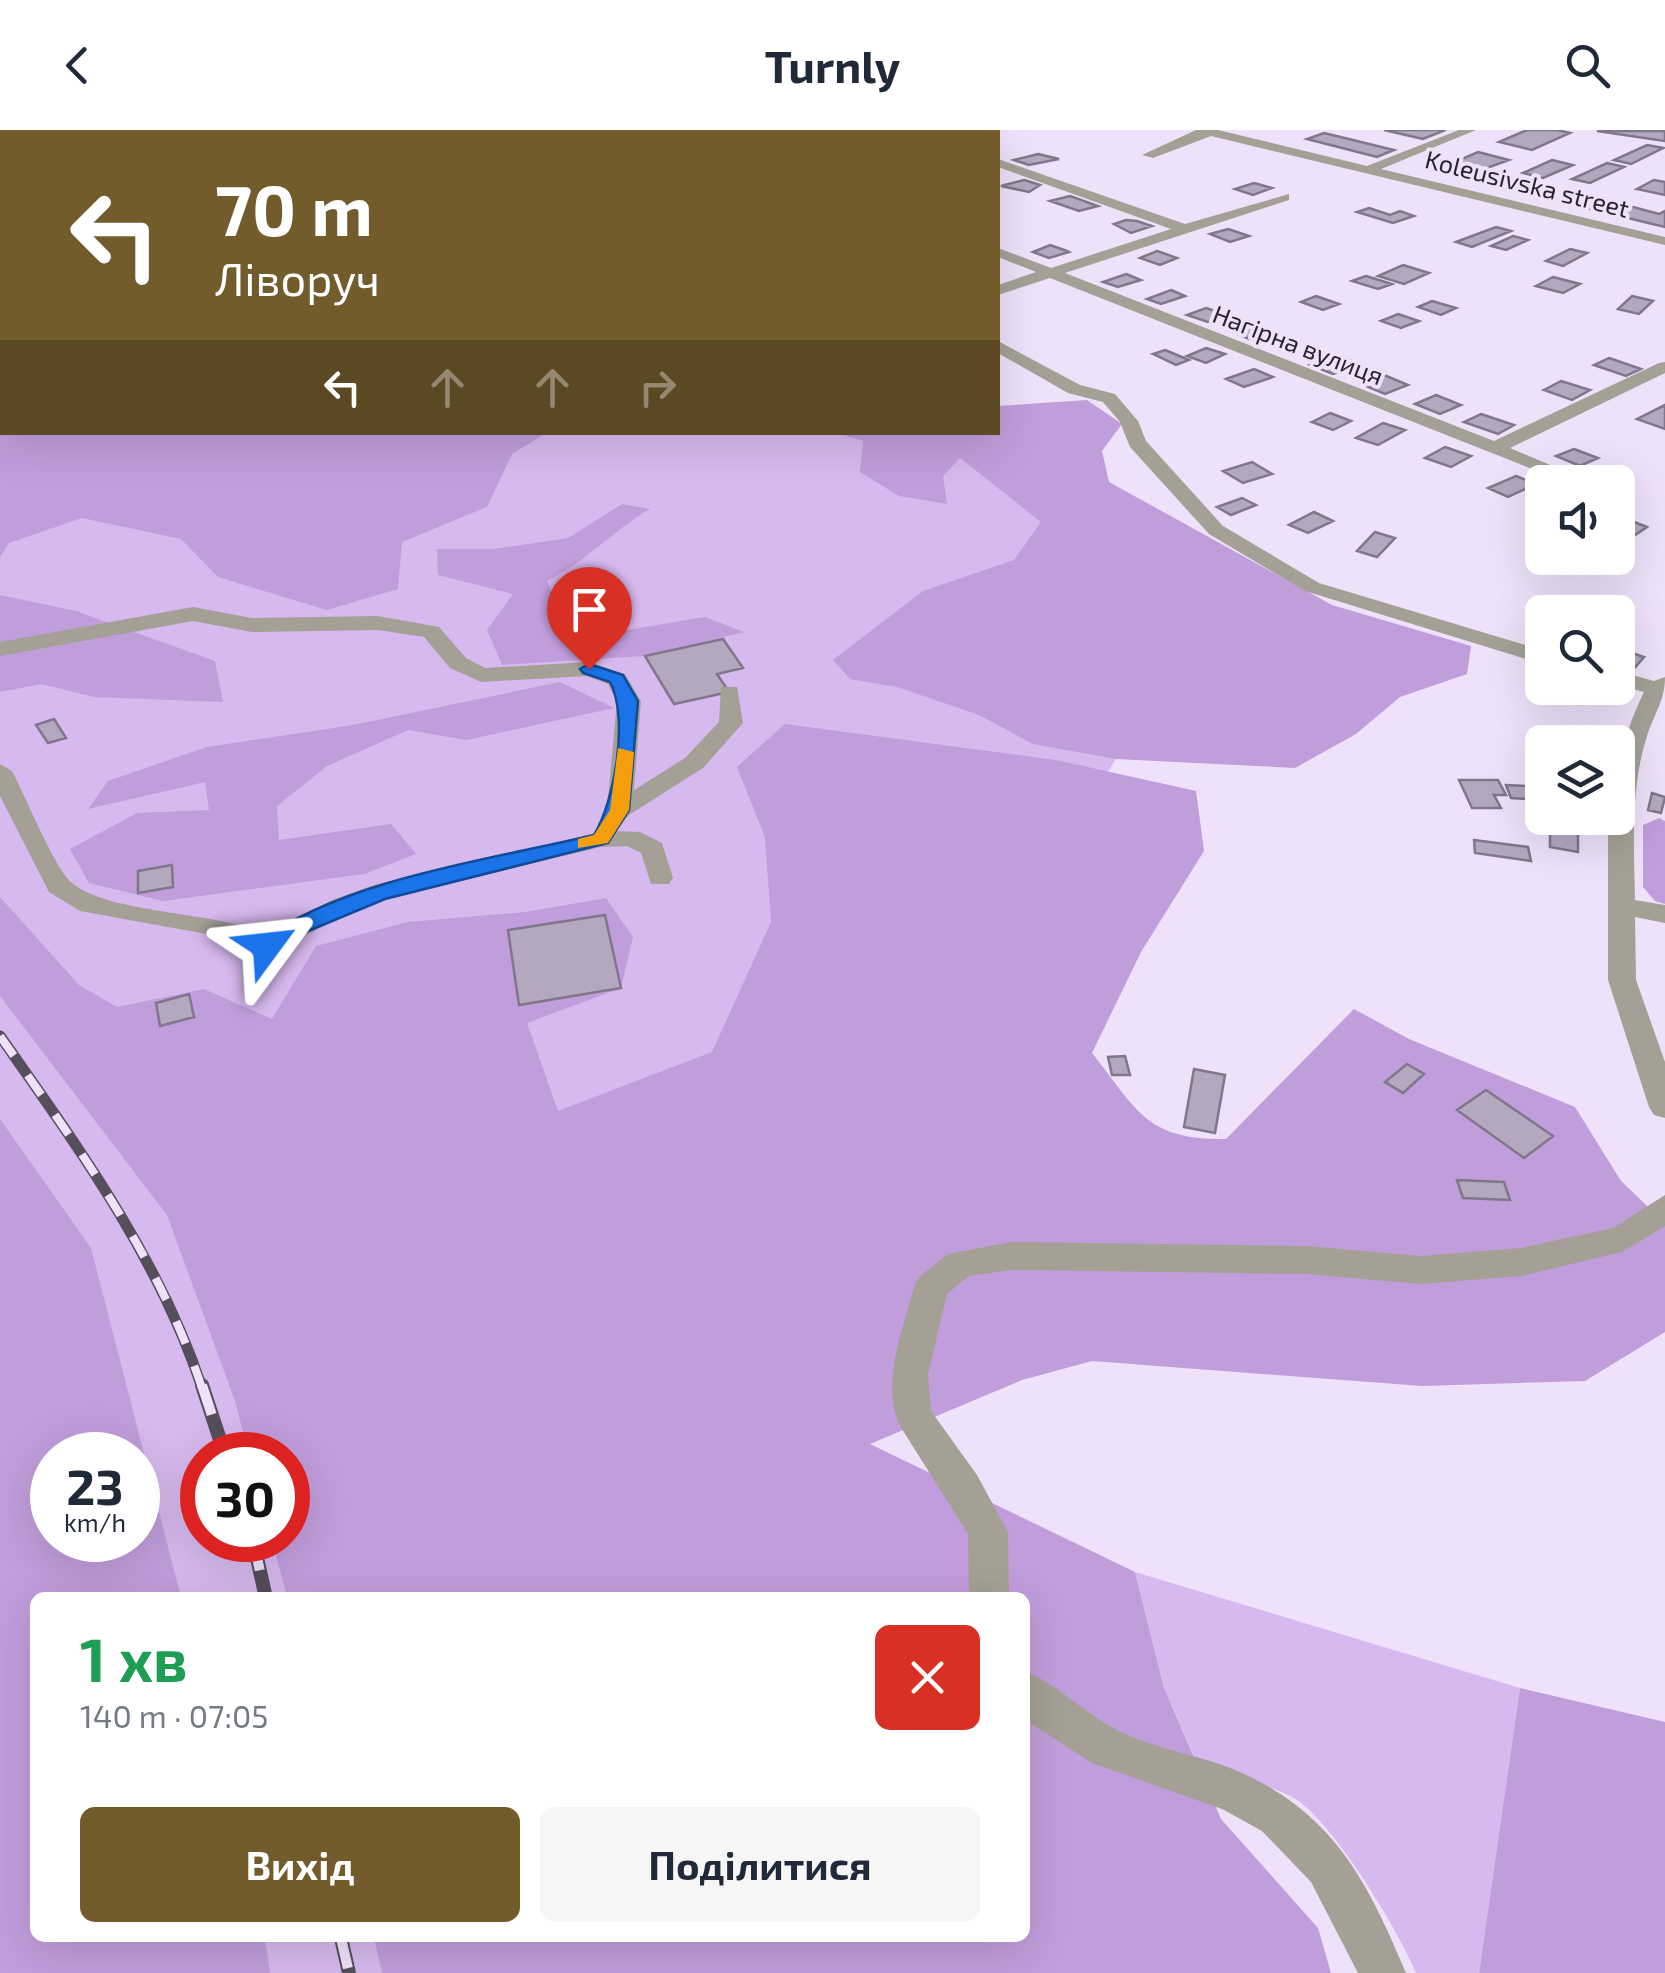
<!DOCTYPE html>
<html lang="uk">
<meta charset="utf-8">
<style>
:root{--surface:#fff;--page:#f6f6f7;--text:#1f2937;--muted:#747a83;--accent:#725c2c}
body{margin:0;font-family:"Exo 2",sans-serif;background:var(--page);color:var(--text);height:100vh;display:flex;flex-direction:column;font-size:38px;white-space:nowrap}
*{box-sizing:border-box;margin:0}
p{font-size:32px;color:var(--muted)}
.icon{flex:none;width:55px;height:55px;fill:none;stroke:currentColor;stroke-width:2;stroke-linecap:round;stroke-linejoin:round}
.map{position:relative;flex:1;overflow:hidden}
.drawer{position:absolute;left:30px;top:1462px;width:1000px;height:350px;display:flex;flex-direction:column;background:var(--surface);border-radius:15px;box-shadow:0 10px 40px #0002}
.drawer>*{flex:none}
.banner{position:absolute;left:0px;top:0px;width:1000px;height:305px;box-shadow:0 10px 40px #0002;background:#725c2c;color:#fff;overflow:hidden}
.tools{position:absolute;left:1525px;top:335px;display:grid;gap:20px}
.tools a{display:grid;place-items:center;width:110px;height:110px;border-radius:15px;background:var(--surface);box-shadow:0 10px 40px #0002;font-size:50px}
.speed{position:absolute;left:30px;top:1302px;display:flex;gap:20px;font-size:50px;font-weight:700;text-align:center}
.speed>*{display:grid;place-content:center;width:130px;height:130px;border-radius:50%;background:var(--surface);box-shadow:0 10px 40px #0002;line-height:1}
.speed small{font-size:25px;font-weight:400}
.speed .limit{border:15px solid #d22;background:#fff;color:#111}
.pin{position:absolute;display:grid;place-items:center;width:85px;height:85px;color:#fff;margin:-102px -42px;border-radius:50% 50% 50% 0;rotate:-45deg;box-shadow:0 0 10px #0007}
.pin .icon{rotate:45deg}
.me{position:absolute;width:110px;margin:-55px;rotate:60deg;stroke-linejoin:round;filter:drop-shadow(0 0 8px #0008)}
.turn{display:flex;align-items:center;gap:35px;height:210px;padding:0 50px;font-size:45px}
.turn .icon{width:130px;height:130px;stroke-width:2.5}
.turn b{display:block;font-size:70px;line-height:85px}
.lanes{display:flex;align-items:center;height:95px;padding:0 50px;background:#0003;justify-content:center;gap:50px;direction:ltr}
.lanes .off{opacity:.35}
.round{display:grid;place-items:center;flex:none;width:105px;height:105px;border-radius:15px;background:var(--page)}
.head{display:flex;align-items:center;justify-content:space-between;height:170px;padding:0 50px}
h1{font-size:60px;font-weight:700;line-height:75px;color:#1e9e55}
.cta{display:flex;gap:20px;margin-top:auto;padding:20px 50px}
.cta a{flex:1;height:115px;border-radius:15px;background:var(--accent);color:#fff;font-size:40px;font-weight:700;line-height:115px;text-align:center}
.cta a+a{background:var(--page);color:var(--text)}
header{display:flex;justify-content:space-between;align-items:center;height:130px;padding:0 50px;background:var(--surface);font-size:45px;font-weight:700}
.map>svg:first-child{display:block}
.green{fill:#d6b9ee;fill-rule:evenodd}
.forest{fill:#c09ddb;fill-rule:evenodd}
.building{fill:#b4a8bf;stroke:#81768b;stroke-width:2.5}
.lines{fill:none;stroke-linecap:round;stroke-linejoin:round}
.minor{fill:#a5a096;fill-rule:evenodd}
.rail-far1-casing{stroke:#554e5b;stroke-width:11}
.rail-casing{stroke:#554e5b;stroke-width:14}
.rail-far1{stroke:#eee1f9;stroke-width:8;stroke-dasharray:24;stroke-linecap:butt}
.rail{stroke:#eee1f9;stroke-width:10;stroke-dasharray:31;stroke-linecap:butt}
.route{fill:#1a73e8;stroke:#114b97;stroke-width:2.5}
.slow{fill:#f59e0b}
.labels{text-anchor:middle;stroke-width:8;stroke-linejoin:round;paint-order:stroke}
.far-street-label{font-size:25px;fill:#28232c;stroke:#eee1f9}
</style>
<header><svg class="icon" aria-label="back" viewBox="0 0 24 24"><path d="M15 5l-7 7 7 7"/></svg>Turnly<svg class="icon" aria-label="search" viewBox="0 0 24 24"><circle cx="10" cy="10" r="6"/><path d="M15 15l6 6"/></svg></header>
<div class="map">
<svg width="1665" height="1843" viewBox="0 0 1665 1843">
<rect width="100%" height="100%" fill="#eee1f9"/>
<path class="green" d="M0,107l2,195 970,1 256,150 -370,581 -27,433 -796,1v340h711l-9,35h-737zM52,1325h86v85h-86zM202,1325h86v85h-86z
M1135,1442l385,116 -41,285h-63c-19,-45 -78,-142 -116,-171 -21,-16 -74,-26 -101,-35l-35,-79z"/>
<path class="forest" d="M0,107l2,195 544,1 -34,21 -25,53 -85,35 -4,47 -71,21 -109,-33 -37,-38 -99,-21 -73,25 -9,14z
M1087,270l35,24 -20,27 7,31 223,123 139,41 -4,28 -67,23 -44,37 -61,34 -179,-9 -83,-15 -54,-29 -82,-28 -47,-8 -17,-19 90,-69 91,-31 27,-38 -81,-64 -17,18 4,28 -48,-8 -39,-24 3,-31 -26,-8 161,-1v-26z
M622,374l28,5c-39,23 -62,51 -103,72l15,36 48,16 95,-16 39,15 -99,24 -143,9 -15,-35 26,-36 -75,-19 -1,-26h57l74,-11z
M0,465l76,16 139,50 8,41 -129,-5 -53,-13 -41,8z
M560,552l54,26 -148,32 -58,-10 -81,36 -50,40 2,34 112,-16 25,30 -52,20 -201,27 -74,-18 -19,-34 67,-36 72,-3 -4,-28 -117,27 20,-28 99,-34 146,-22z
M785,594l271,36 140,31 8,60 -63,101 -49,101c46,58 54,87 134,86l128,-130 55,30 166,68 46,74 44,42v109l-80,49 -163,5 -330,-25 -70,19 -152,64 265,128 29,116 57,131 97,109 13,45h-949l-8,-35h651v-340l-738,-1 -15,-57h16v-85h-39l-14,-54 -68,-186 -167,-219v-99l79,88 38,22 87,-18 68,30 44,-73 92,-24 118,-10 80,-14 27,39 -12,51 -94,35 31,88 154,-59 59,-130 -6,-85 -28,-70z
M1659,688l6,3v83l-10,-3 -12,-14v-62z
M0,989l91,129 90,349 -146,1v340h230l5,35h-270zM52,1325h86v85h-86z
M1520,1558l145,34v251h-186z"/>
<path class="building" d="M1384,0h55l4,1 -20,8z
M1527,0h30l13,3 -38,17 -33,-8z
M1597,1h68v10z
M1324,3l70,17 -17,7 -70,-18z
M1647,15l16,3 -32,16 -17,-4z
M1478,22l31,8 -28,10 52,13 -18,8 -81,-20z
M1038,24l21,5 -30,6 -15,-5z
M1552,30l21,5 -30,13 -20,-5z
M1607,33l17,4 -34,16 -18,-4z
M1024,50l16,5 -11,7 -28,-6z
M1654,50l11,2v13l-28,-6z
M1254,53l18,5 -19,7 -18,-6z
M1070,66l28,10 -19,5 -29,-10z
M1603,69l56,15 6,-3v16l-79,-19z
M1369,78l21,7 10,-4 14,5 -21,7 -36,-11z
M1126,90l11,1 15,5 -21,7 -17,-9z
M1496,97l15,4 -39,16 -16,-5z
M1228,99l21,7 -19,6 -20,-8z
M1513,106l15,4 -22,10 -15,-4z
M1050,115l17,6 2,1 -20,6 -16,-6z
M1570,119l17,4 -24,13 -17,-5z
M1157,121l20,7 -17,7 -20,-7z
M1403,135l26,8 -25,11 -26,-8z
M1126,144l15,6 -23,7 -15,-5z
M1366,146l26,8 -14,5 -26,-8z
M1553,147l27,7 -17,9 -27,-7z
M1171,160l14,6 -24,8 -14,-5z
M1316,166l23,8 -16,6 -22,-8z
M1632,166l21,5 -14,13 -21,-5z
M1432,171l24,7 -15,7 -23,-8z
M1206,178l21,7 -19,7 -21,-7z
M1398,184l21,7 -18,7 -20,-7z
M1249,194l20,8 -20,7 -21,-9z
M1206,218l19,6 -19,9 -19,-7z
M1165,220l24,10 -13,5 -23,-11z
M1334,224l29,11 -30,9 -23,-9z
M1609,228l32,11 -15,7 -32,-11z
M1254,239l19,8 -29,10 -18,-8z
M1384,245l24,10 -23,9 -24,-10z
M1561,251l29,9 -18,10 -28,-10z
M1436,265l25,10 -21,9 -25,-10z
M1665,275v24l-28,-10z
M1330,283l21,8 -18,9 -21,-8z
M1481,284l33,11 -16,9 -34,-12z
M1383,293l22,7 -27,15 -22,-7z
M1445,317l26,9 -20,11 -26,-9z
M1574,319l24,9 -18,8 -24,-10z
M1252,332l20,12 -29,9 -20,-12z
M1516,346l20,8 -28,13 -20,-9z
M1242,368l14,7 -25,10 -14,-8z
M1314,382l19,9 -25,12 -19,-8z
M1622,387l25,10 -15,10 -14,-5z
M1375,402l20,6 -18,19 -20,-6z
M723,509l20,29 -26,6 12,18 -55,12 -29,-48z
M1618,518l26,9 -13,15 -13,-5z
M54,589l12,19 -18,5 -12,-18z
M1459,650h39l8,15h-12l7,13h-29z
M1506,655l36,2v13l-31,-2z
M1652,663l13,4 -4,16 -13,-3z
M1550,688l28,1v33l-28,-5z
M1474,710l54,7 3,14 -56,-8z
M172,735l1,22 -35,6v-22z
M605,785l16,73 -102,17 -11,-75z
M189,864l5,23 -34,9 -4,-23z
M1125,926l5,19h-18l-4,-18z
M1407,934l17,10 -21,19 -18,-11z
M1194,939l31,6 -10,58 -31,-6z
M1486,960l67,46 -29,22 -67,-48z
M1457,1050l47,2 6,18 -47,-2z"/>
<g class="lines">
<path class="minor" d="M429,0h25l1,2h-25z
M1196,0h22l149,36 92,-36h17l-95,39 284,68v8l-454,-109 -58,22 -11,-3z
M0,28h2v8h-2z
M998,29l187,65 104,-30v6l-224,73 429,168 165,-78 6,-1v11l-155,75 81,34h-26l-515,-204 -52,17v-10l38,-13 -38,-15v-9l53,20 120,-39 -173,-62z
M998,211l82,44 35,9 23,27 8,20 77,85 96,57 223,67v14l-237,-73 -96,-57 -79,-87 -10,-25 -17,-20 -35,-9 -70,-40z
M193,477l59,11 126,-2 61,11 27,31 19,10 104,-6 36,12 16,27 -7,89 51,-32 34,-36 2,-35h16l6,36 -40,45 -74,47 -13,16 24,1 22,11 11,35 -4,6h-18l-10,-31 -14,-7 -26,1 -208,50 -42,15 -84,43 -44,-18 -143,-26 -31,-19 -49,-96v-32l12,7c13,24 42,96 59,111 36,32 143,29 195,52l66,-34 42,-15 233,-54 -9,-7 9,-14 10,-109 -9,-17 -21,-8 -106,6 -31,-14 -26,-31 -46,-7 -126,2 -59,-11 -193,35v-14z
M1618,541l36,10 11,-4c0,24 -11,37 -18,59 -17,53 -13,109 -12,164l30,5v18l-30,-6 1,63 29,82v56l-11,-3 -5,-8 -41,-127v-162h10c0,-53 3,-78 26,-126l-26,-7z
M1665,1065v31l-43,26 -101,24 -100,8 -115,-10 -295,-4 -42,6 -22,18 -19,80 3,37 46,64 31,57 1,66h-40l-1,-64 -68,-108c-20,-42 3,-96 14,-139l5,-10 29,-23 63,-12 295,4 115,10 100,-8 92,-20z
M1025,1541c35,15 62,45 98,62 32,15 69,21 102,33 104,40 140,109 181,207h-48l-47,-91 -49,-51 -40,-22 -130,-46 -59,-38 -8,-6z"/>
<defs>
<path id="rail-far1" d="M0,906c78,111 159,222 202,352"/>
<path id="rail" d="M202,1255l23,70
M253,1410l13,58
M341,1808l8,35"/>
</defs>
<use href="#rail-far1" class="rail-far1-casing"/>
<use href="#rail" class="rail-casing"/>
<use href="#rail-far1" class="rail-far1"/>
<use href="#rail" class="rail"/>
</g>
<path class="route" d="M589,534l34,11 15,26 -9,109 -21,33 -223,56 -89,37 -21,15h-15v-10c88,-63 229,-81 334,-106 21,-34 35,-118 16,-153l-27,-9 -3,-4z"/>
<path class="slow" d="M618,618l16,4 -5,58 -21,33 -30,5v-9l16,-4 16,-25z"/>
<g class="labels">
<g class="far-street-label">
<text transform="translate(1527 54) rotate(14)" y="9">Koleusivska street</text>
<text transform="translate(1298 215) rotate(21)" y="9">Нагірна вулиця</text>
</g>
</g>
</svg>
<div class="tools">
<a><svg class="icon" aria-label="sound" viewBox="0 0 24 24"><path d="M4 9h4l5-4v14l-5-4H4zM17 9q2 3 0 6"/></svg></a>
<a><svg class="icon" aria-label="search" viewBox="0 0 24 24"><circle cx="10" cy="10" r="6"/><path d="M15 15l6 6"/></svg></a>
<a><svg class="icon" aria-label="layers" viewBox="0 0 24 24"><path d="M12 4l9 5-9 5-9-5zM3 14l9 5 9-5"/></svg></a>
</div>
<div class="speed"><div>23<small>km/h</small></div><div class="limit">30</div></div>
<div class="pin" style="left:589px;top:539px;background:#d93025"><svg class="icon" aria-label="arrive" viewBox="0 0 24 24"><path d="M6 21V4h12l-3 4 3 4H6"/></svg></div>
<svg class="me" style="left:267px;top:816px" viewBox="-20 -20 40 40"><path d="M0-17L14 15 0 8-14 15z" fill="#1a73e8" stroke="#fff" stroke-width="4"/></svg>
<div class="banner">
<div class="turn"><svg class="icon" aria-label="left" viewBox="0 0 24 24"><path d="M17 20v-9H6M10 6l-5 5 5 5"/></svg><div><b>70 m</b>Ліворуч</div></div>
<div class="lanes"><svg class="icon" aria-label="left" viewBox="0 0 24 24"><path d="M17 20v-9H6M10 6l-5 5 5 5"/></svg><svg class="icon off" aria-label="ahead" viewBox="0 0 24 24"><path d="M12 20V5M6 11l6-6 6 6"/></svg><svg class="icon off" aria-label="ahead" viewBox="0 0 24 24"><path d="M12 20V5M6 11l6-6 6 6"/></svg><svg class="icon off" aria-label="right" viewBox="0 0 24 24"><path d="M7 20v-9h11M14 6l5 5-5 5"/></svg></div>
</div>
<section class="drawer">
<div class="head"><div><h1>1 хв</h1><p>140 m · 07:05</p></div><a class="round" style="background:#d93025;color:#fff"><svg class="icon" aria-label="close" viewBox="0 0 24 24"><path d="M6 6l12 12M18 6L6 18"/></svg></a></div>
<div class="cta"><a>Вихід</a><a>Поділитися</a></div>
</section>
</div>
